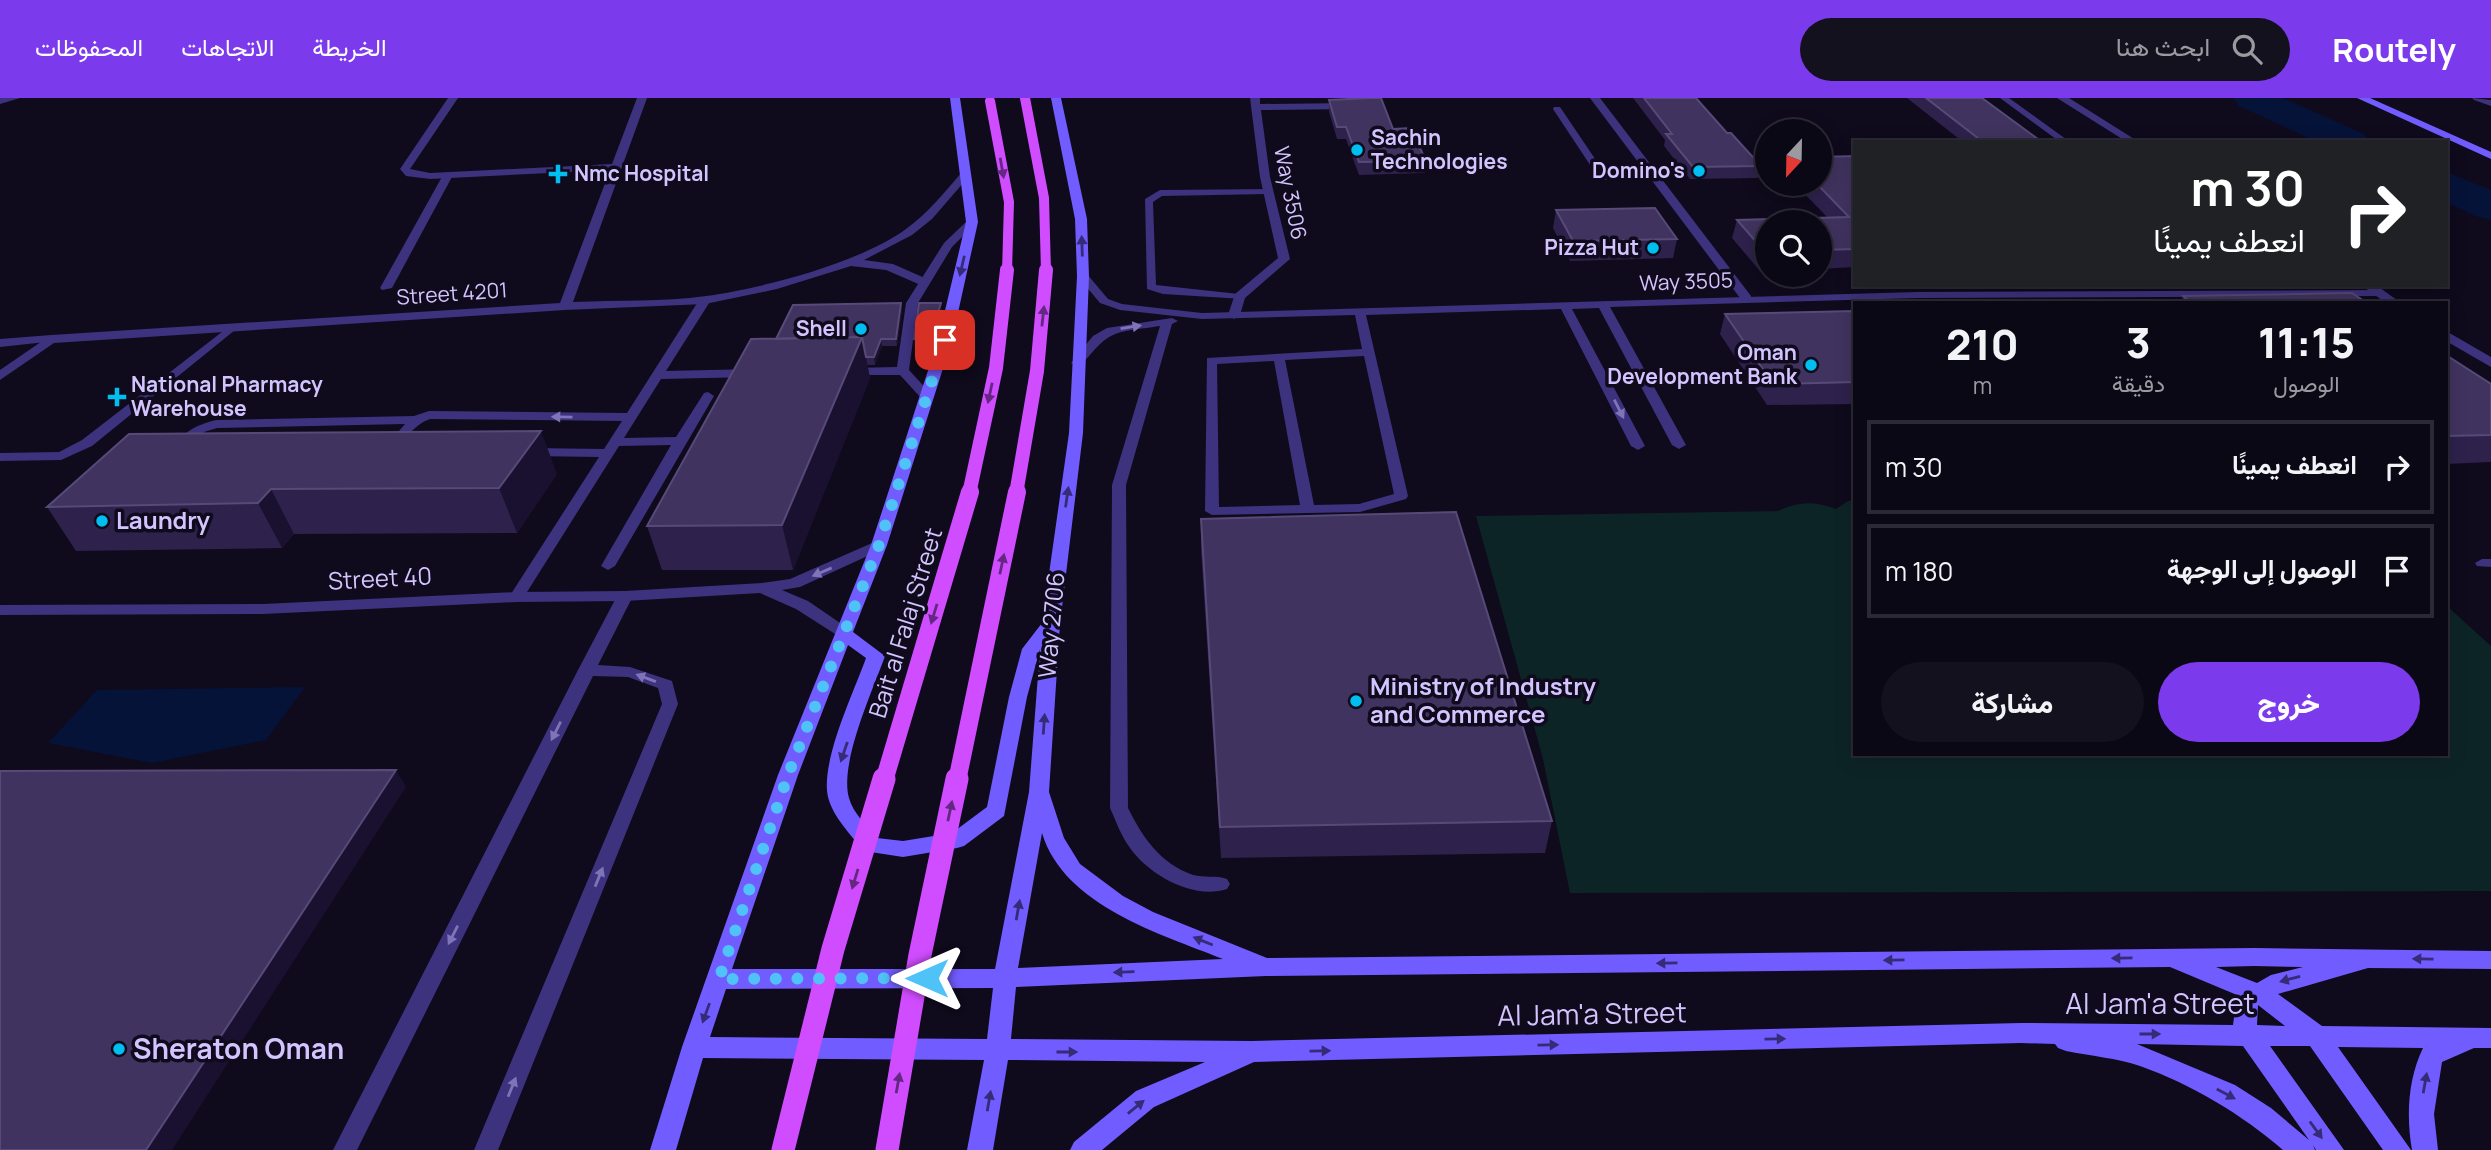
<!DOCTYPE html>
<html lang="ar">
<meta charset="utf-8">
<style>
:root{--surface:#0b0815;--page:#14111e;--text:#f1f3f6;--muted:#9a9aa0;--line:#2b2934;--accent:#7c3aed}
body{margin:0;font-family:Manrope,Vazirmatn,sans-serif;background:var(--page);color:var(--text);direction:rtl;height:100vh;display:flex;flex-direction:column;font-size:26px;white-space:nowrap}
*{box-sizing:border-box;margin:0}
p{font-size:23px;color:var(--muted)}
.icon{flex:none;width:38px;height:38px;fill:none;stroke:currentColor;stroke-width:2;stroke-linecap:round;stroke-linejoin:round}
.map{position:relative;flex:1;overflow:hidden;direction:ltr}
.details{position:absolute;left:1853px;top:203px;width:595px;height:455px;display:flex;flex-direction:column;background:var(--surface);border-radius:0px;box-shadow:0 4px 18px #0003,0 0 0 2px var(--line);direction:rtl}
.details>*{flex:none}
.top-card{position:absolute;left:1853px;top:42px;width:595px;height:147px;border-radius:0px;box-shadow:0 4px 18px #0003,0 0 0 2px var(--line);direction:rtl;background:#202124;color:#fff;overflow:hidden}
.needle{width:46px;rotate:202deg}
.fabs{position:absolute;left:1755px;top:21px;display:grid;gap:14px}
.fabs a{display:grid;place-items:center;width:77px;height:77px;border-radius:50%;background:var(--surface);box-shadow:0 4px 18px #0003,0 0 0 2px var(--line);font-size:35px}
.pin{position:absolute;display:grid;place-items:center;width:60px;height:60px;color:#fff;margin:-30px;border-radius:14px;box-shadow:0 4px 10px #0006}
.me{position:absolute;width:77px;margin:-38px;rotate:270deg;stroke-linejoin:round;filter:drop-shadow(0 0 5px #0008)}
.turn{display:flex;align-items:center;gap:24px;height:147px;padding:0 28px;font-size:32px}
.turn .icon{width:91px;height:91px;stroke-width:2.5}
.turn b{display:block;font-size:49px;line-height:60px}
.eta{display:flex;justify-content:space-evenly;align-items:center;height:119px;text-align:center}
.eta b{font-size:42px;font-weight:800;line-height:49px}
.button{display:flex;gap:14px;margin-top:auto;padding:14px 28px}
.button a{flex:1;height:80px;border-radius:42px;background:var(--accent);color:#fff;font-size:28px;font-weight:800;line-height:80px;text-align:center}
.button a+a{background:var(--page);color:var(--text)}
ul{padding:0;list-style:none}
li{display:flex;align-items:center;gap:21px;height:94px;margin:0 14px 10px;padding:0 14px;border:4px solid var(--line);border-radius:0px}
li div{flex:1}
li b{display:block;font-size:26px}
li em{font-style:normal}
header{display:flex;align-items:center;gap:42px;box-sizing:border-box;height:98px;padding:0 35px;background:var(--accent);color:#fff}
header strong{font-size:33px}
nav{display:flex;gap:38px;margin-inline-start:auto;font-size:24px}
.search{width:490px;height:63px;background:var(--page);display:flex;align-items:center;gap:18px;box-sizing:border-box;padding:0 24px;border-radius:38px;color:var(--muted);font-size:26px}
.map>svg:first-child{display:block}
.green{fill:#0d2426}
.water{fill:#061339}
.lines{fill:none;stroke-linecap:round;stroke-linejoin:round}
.river{fill:#061339;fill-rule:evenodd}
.lane{fill:#3d327d;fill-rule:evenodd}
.street{fill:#3d327d;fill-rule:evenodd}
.secondary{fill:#715cff;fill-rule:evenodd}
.primary-bridge-far3{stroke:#cf4cff;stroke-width:10}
.primary-bridge-far2{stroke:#cf4cff;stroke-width:14}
.primary-bridge-far1{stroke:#cf4cff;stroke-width:18}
.primary-bridge{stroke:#cf4cff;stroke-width:23}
.wall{fill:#2e214c}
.shaded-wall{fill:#1a1130}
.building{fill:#40335f;stroke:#574a78;stroke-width:2}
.oneway{fill:#652882}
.oneway2{fill:#362b77}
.oneway3{fill:#8074b8}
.route{stroke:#4fc3f7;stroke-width:12;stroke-dasharray:0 21.6}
.poi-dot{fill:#00bff0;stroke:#0f0a1c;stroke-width:2.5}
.labels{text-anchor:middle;stroke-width:7;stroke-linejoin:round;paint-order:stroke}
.far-poi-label{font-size:21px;font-weight:bold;fill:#d2c5ff;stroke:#0f0a1c;text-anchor:end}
.far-street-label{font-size:21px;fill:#d2c5ff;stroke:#0f0a1c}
.poi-label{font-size:24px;font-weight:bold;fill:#d2c5ff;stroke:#0f0a1c;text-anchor:start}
.street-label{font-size:24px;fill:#d2c5ff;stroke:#0f0a1c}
.near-street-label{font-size:28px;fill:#d2c5ff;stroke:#0f0a1c}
.near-poi-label{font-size:28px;font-weight:bold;fill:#d2c5ff;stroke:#0f0a1c;text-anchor:start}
</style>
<header>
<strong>Routely</strong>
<div class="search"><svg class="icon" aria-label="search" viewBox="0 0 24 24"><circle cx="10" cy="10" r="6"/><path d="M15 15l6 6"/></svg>ابحث هنا</div>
<nav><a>الخريطة</a><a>الاتجاهات</a><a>المحفوظات</a></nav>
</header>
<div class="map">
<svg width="2491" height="1052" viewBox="0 0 2491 1052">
<rect width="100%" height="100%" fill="#0f0a1c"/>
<path class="green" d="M1848,403h7v253h591l1,-148 44,40v245l-921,2 -27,-134 -67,-243 302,-5c20,-10 37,-10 58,-2z"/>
<path class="water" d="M305,589l-39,53 -114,23 -104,-20 49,-53z"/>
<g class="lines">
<path class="river" d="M2233,0h50l81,36 6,8h-53l-78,-36z
M2446,74l45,18v30l-16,-4 -29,-14z"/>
<path class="lane" d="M2000,0h9l61,44h-10z
M1554,9h6l48,71 -2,2h-6l-47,-71z
M448,74l5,3 -61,113 -10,2 -2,-2 63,-113z
M1272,91v4l-3,1 -107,2 -9,6 3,83 83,9 6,3 -2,2 -80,-5 -16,-5 -2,-90 15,-9z
M968,122l9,2 -25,25 -34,56 -9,67 21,23v6h-8l-22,-24h-55v-6l4,-1 48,-1 9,-64 38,-60z
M1079,176h8l21,25 14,5 80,9 715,-21 463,-2 6,3 -6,3 -463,2 -307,9 76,138 -7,4 -7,-4 -73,-137 -27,1 73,137 -7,4 -7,-4 -70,-137 -195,6 42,181 -2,3 -46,13 -148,3 -7,-4 2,-153 155,-9 -7,-34 -153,4 -82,-9 -20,-7 -21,-25zM1364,258l30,138 -35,10 -45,1 -29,-145zM1274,263l26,144 -81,2 -2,-143z
M705,199l6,3 -45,71 88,-2 6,4 -6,4 -93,2 -37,59 52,-1 28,-44 4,-1 6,4 -99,170 -7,4 -7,-4 70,-121 -52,1 -97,154 -5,2 -8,-5 90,-140 -69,-1 -7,-4 7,-4 74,1 18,-28 -192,-2c-12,4 -28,19 -29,31l-5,1 -10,-5 19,-22 -188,4 -13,4 -12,12 3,4 -2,3 -8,1 -7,-4c3,-18 23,-24 38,-28l198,-4 15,-5 198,2 72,-113z
M1172,220l6,3 -6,3 -46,161 2,323c15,30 32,55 65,67 11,3 23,0 34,4l3,5 -3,5c-34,11 -78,-14 -97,-41 -9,-12 -14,-27 -20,-40l2,-323 48,-159c-46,7 -49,2 -79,40l-4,1 -6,-4 22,-27 14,-8z
M231,227l6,3 -2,2 -143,116 -31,14 -61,1v-8l59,-1 23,-12z
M51,237l4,2v4l-55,6v-8z
M2482,461h9v8l-14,-1 -2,-3z
M625,493l8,5 -35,69 32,2 42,14 6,23 -180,446h-24l188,-446 -4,-16 -30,-11 -35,-1 -236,474h-24l245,-480 39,-74z"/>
<path class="street" d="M0,0h20l-20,6z
M448,0h10l-48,71 20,4 182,-9 25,-66h10l-74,204c44,-2 89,0 133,-6 58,-8 153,-33 200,-67 22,-16 39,-37 56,-57l9,2 -39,45 -20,16 -48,25 29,4 34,15 2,3 -6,4 -37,-16 -35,-4 -74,23 -72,15 -140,6 -511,33 -54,37v-10l51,-35 509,-32 50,-133 -180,9 -24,-3 -6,-7z
M1250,0h10v6l90,-1 5,3 -5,3 -89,1 9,67 20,82 -45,39 -5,17 -6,4 -6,-4 7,-21 43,-36 -18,-81z
M1590,0h10l151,198v6h-8z
M2057,0h12l70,44h-12z
M2472,0l19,2v6l-17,-6z
M2361,187h15l25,18h-15z
M2446,233l45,26v10l-45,-26z
M879,442l8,5 -2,3 -85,39 -18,3 26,11 41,28 3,4 -3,4 -6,2 -47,-30 -36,-16 -135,8 -108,1 -254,12 -263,1v-10l263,-1 254,-12 108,-1 137,-8 28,-4z"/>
<path class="secondary" d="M950,0h10l18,124 -26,118 -65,205 -34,87 32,24c-12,34 -46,107 -36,142 4,15 18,28 28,40l26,3 49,-8 35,-26 22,-110 13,-48 20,-26 27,-190 8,-157 -2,-57 -24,-121h10l26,121 2,57 -6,157 -23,191 -11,168 15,46 16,26 43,32 30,16 114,46 987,-10 237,3v18l-123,-1 -90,26 44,32 169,2v20h-17l-32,14 -8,52 4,36h-26c-6,-34 -4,-71 11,-102l-85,-1 73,103h-28l-73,-104h-40l74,104h-28l-3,-5 2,5h-32c-42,-36 -90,-65 -143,-84 -23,-8 -50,-10 -74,-15l-8,-3 -3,-4 -34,-1 -767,19 -100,45 -52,43h-32l4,-8 62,-51 69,-29 -197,-2 -15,90h-26l17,-90 -281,-2 -27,92h-26l32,-103 96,-272 93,-230 67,-205 28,-118zM848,547l18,13c-12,34 -46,104 -38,139 5,20 23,38 36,54l39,6 54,-9 7,-2 40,-30 23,-119 13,-48 -11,143 -34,177h-263l66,-194zM1042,735c22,73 119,101 181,126l-205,9zM2254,868l49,1 -32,8 -14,8 -41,-16zM2170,869l67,28 -4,30 -212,-2 -769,18 -241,-2 5,-52 250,-11zM993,890l-6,51 -277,-2 16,-48zM2258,907l27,21 -28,-1zM2137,946l106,2 66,94 -38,-32 -36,-23z
M2357,0h13l121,54v7z"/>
<path class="primary-bridge-far3" d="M1025,0l19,100 2,74
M990,3l19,101 -2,70"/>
<path class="primary-bridge-far2" d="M969,396l27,-126 11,-98
M1016,396l21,-123 9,-101"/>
<path class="primary-bridge-far1" d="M884,683l86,-289
M957,683l60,-289"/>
<path class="primary-bridge" d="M783,1052l50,-201 51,-170
M887,1052l33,-195 37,-176"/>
</g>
<path class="wall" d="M1633,0h63l31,35 34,33 -3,12 -68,1 -26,-33 1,-6z
M1907,0h75l60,44h-79z
M1329,2l64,29 33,32 -1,12 -66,2 -13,-36h-9l-8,-27z
M1855,58v111l-35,2v-47h-52v49h-8l-28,-33 5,-18 90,-3 -32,-33h25z
M1556,112l121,29 -4,19 -103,3 -17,-33z
M2183,198l184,7h-187z
M901,205l1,7 -5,36h-15l-7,19h-8l3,13 -77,192h-131l-15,-44z
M942,212l-11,36h-16l-1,-7z
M1855,213v93l-88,1 -47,-71 5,-20z
M2446,257l45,29v78l-45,2z
M129,336l428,40 -40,59 -223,1 -12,14 -206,3 -29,-44z
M1201,421l351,302 -7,32 -324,5 -20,-309z"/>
<path class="shaded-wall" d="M901,205l1,7 -5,36 -1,-7z
M941,205l1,7 -1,6 -10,30 -1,-8z
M862,239l8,41 -77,192 -11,-45z
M881,241l1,7 -7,19 -1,-8z
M541,333l16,43 -40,59 -18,-45z
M271,391l23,45 -12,14 -24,-45z
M396,672l10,17 -234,363h-26z"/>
<path class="building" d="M1369,0h12l12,31 18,-1 15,33 -67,1 -13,-35h-9l-8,-27z
M1644,0h52l31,35h4l30,33 -68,1 -27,-33h6z
M1926,0h56l60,44h-59z
M1855,58v93l-35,1v-28h-52v30h-3l-28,-32 112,-3 -32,-33h3v-27z
M1655,110l22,31 -104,2 -17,-31z
M2352,195l15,10h-176l-8,-7z
M901,205l-5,36h-15l-7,18h-8l-4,-20 -86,2 17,-34z
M919,205h22l-11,35 -16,1z
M1855,213v71l-82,2 -48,-70z
M862,239l-80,188 -135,1 104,-187z
M2446,257l45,29v51l-45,1z
M541,333l-42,57 -228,1 -13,14 -211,4 82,-73z
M1456,414l96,309 -332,6 -19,-308z
M396,672l-250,380h-146v-379z"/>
<defs><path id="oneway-solid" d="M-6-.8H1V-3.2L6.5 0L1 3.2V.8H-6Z" transform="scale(1.75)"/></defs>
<g class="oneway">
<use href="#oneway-solid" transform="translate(1002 70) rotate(80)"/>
<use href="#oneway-solid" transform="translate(1043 218) rotate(-84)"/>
<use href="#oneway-solid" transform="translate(990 295) rotate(102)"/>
<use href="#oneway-solid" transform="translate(1002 466) rotate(-78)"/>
<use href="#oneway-solid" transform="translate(934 516) rotate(107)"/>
<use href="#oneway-solid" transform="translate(950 713) rotate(-78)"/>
<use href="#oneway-solid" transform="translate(855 781) rotate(107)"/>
<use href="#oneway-solid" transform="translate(898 985) rotate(-80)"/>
</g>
<g class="oneway2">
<use href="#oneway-solid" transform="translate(1082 148) rotate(-92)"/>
<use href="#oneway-solid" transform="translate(962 168) rotate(103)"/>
<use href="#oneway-solid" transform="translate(1067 399) rotate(-82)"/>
<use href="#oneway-solid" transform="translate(1044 626) rotate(-86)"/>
<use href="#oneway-solid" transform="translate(844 654) rotate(109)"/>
<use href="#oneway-solid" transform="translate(1018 812) rotate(-80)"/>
<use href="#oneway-solid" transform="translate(1203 843) rotate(-158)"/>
<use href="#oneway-solid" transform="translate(2122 860) rotate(179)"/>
<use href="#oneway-solid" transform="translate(2423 861) rotate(-179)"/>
<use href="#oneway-solid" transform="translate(1894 862) rotate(179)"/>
<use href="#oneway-solid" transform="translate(1667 865) rotate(179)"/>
<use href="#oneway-solid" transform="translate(1124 874) rotate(178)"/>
<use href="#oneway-solid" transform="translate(2290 881) rotate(165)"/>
<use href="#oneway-solid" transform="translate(706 915) rotate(110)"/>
<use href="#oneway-solid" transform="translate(2150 936)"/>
<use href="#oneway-solid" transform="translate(1775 941) rotate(-1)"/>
<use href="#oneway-solid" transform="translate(1548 947) rotate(-1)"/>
<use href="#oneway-solid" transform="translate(1320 953) rotate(-1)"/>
<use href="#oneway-solid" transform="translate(1067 954)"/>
<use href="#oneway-solid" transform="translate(2425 985) rotate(-80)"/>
<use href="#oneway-solid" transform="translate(2226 996) rotate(28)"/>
<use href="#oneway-solid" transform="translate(989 1003) rotate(-80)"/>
<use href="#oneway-solid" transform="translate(1136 1009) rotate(-39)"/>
<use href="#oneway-solid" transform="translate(2316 1032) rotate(54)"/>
</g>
<g class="oneway3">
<use href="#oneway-solid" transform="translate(1131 229) rotate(-9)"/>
<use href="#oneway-solid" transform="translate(1619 311) rotate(63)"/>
<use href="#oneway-solid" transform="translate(562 319) rotate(-179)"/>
<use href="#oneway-solid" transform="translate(822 474) rotate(157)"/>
<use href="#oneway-solid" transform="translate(646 580) rotate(-160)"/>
<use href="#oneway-solid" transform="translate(556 633) rotate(117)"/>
<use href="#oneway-solid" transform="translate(599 779) rotate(-68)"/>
<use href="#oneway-solid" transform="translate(453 837) rotate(117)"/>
<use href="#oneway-solid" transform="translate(512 989) rotate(-68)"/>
</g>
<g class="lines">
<path class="route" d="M927,880l-208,1 69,-204 91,-230 66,-205"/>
</g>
<g class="poi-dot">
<circle cx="1357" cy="52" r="7"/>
<circle cx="1699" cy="73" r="7"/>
<path d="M554.5 65.5h7v7h7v7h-7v7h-7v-7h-7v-7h7z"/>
<circle cx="1653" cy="150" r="7"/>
<circle cx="861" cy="231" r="7"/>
<circle cx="1811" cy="267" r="7"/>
<path d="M113.5 288.5h7v7h7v7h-7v7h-7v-7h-7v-7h7z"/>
<circle cx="102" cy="423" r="7"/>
<circle cx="1356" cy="603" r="7"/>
<circle cx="119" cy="951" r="7"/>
</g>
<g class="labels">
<g class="far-poi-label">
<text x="1371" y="47" text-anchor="start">Sachin<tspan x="1371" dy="24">Technologies</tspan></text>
<text x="1685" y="80">Domino's</text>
<text x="574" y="83" text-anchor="start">Nmc Hospital</text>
<text x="1639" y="157">Pizza Hut</text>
<text x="847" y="238">Shell</text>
<text x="1797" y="262">Oman<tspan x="1797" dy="24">Development Bank</tspan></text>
<text x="131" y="294" text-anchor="start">National Pharmacy<tspan x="131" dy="24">Warehouse</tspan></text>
</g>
<g class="far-street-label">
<text transform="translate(1290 95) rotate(79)" y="7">Way 3506</text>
<text transform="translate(1686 184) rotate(-2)" y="7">Way 3505</text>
<text transform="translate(452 196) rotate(-4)" y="7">Street 4201</text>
</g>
<g class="poi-label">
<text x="116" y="431">Laundry</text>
<text x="1370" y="597">Ministry of Industry<tspan x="1370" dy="28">and Commerce</tspan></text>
</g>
<g class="street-label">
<text transform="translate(380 481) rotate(-3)" y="8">Street 40</text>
<text transform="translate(906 525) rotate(-73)" y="8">Bait al Falaj Street</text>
<text transform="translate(1052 527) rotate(-85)" y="8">Way 2706</text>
</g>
<g class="near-street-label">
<text x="2160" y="916">Al Jam'a Street</text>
<text transform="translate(1592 916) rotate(-1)" y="10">Al Jam'a Street</text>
</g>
<g class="near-poi-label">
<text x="133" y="961">Sheraton Oman</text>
</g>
</g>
</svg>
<div class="fabs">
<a><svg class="needle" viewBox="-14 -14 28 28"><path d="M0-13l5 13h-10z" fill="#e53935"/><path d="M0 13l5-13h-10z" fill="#9a9aa0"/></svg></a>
<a><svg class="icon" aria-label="search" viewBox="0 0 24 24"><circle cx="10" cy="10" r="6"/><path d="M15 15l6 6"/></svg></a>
</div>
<div class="pin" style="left:945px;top:242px;background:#d93025"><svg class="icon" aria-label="arrive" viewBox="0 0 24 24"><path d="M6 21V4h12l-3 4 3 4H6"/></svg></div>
<svg class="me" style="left:927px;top:880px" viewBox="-20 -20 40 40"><path d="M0-17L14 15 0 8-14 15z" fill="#4fc3f7" stroke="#fff" stroke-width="4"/></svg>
<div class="top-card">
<div class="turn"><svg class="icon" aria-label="right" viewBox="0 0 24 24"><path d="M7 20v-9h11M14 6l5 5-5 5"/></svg><div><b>30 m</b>انعطف يمينًا</div></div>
</div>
<section class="details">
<div class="eta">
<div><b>11:15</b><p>الوصول</p></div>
<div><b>3</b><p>دقيقة</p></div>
<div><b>210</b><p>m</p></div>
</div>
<ul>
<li><svg class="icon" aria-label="right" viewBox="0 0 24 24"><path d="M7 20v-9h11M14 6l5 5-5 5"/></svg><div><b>انعطف يمينًا</b></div><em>30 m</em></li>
<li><svg class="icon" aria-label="arrive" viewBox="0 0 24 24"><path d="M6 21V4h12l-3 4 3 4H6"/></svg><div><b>الوصول إلى الوجهة</b></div><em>180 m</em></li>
</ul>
<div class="button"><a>خروج</a><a>مشاركة</a></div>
</section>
</div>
